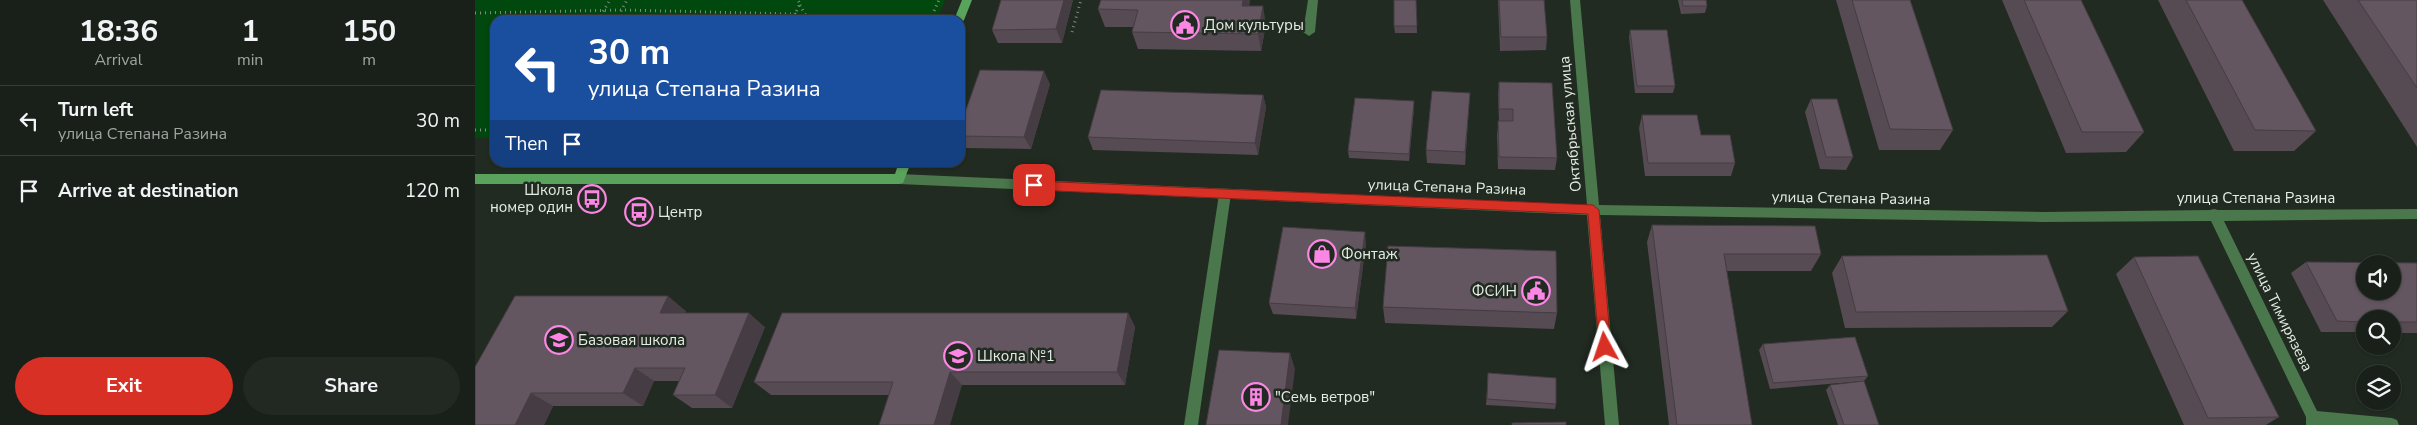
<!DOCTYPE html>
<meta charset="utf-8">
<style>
:root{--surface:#192019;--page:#222822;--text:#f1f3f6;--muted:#9fa3a2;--line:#373e38;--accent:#d93025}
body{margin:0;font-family:"Nunito Sans",sans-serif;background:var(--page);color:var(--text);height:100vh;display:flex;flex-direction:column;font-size:19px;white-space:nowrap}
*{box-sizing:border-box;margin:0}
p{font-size:16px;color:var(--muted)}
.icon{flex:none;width:28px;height:28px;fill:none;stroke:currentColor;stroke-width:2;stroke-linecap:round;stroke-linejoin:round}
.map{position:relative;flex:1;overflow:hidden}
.sheet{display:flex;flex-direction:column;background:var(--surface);width:475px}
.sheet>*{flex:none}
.hud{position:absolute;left:15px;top:15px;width:475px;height:152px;border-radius:15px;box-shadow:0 1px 4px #0004,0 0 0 1px var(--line);background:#1a4fa0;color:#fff;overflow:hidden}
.controls{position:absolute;left:1881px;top:255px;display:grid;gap:10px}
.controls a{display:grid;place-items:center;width:45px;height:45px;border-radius:50%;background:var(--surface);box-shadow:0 1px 4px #0004,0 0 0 1px var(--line);font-size:25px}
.pin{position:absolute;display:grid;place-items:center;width:42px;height:42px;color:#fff;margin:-21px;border-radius:10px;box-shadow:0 2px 8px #0006}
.me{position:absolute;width:55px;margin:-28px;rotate:355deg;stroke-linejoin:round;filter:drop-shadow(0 0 4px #0008)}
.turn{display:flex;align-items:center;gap:18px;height:105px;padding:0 15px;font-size:22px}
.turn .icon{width:65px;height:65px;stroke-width:2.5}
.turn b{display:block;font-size:35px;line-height:42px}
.then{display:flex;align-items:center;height:48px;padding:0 15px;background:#0003;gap:10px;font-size:19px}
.eta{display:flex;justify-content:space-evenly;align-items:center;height:85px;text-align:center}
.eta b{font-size:30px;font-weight:700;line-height:35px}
.action{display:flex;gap:10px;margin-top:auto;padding:10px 15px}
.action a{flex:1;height:58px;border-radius:30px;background:var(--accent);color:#fff;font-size:20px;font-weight:700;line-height:58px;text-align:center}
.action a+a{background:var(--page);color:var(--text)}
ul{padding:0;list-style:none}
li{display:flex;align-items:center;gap:15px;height:70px;padding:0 15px;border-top:1px solid var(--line)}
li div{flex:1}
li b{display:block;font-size:19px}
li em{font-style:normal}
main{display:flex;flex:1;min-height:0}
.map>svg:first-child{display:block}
.green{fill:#00480d}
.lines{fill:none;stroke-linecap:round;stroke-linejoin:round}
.path{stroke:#828b82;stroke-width:3;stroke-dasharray:1 4;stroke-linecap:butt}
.lane{fill:#4a774b;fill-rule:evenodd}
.street{fill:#4a774b;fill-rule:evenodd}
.secondary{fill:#59a35d;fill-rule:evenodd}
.wall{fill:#564a53}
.shaded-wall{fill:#463c43}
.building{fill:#645660;stroke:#463c43;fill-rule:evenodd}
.route{fill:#d93025;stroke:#8d1f18}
.labels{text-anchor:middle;stroke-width:5;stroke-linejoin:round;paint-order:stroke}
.poi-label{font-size:15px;fill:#e5ece4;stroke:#212b21;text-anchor:start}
.street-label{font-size:15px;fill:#e5ece4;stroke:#212b21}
</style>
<main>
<section class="sheet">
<div class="eta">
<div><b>18:36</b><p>Arrival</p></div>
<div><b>1</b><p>min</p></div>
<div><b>150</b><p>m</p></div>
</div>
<ul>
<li><svg class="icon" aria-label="left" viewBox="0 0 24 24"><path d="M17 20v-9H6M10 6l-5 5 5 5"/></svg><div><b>Turn left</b><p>улица Степана Разина</p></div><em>30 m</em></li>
<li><svg class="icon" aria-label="arrive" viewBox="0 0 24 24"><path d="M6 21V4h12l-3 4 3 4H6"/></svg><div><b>Arrive at destination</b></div><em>120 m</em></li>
</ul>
<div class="action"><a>Exit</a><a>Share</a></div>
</section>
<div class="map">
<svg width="1942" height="425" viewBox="0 0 1942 425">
<rect width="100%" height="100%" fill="#212b21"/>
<path class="green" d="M0,0h470l-8,20h-442v118h-20z"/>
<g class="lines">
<path class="path" d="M325,5l8,15
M0,13l147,-3 173,4 -13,6
M123,20l12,-20
M141,20l11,-20
M317,20l8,-16 -2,-4
M455,20l9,-20
M597,32l9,-32
M0,130h20"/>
<path class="lane" d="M833,0h10l-3,32 -6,4 -6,-4z
M750,189l4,1 2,4 -33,231h-14l35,-231 2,-4z"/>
<path class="street" d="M1095,0h10l19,205 444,7 167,-2 4,-1 4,1 199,-1v10l-193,2 93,190 75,7 5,2 2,5h-93v-8l-95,-196 -168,1 -443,-7 19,210h-14l-18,-210 -688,-31 -4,-1 -2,-4 2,-4 4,-1 688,31z"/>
<path class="secondary" d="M487,0h10l-8,20 -4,4v-4h-6z
M424,162h12l-8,21 -4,1h-424v-10h420z"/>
</g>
<path class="wall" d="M598,0l-11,43h-64l-6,-13z
M626,0h149l-1,6 17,18 -5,27 -123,-2 -6,-17 1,-5h-28l-7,-18z
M941,0l1,33h-22l-1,-7z
M1023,0h46l3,37 -1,13 -46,1z
M1203,0h28l1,6 -2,7 -24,1z
M1361,0h74l43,130 -13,20h-61z
M1527,0h79l63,132 -18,20 -60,1z
M1683,0h84l74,131 -22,20h-60z
M1848,0h94v147z
M1155,30l45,56 -2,7h-38l-6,-56z
M1024,82l58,76 -2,12 -57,-1 -1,-35 2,-13 -1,-26z
M575,84l-19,65 -66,-1 -5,-7v-14z
M788,95l3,12 -8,48 -165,-5 -5,-13z
M1336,99l42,58 -7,13 -26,-1 -15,-57z
M939,101v7l-5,53 -60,-3 -1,-7z
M994,106l-4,59 -38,-2 -1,-13z
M1167,115l59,20 34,28 -4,13h-86l-6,-48z
M1177,225l169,29 -10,17h-85l26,154h-83l-22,-183z
M891,243l-10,76 -83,-5 -4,-11z
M1367,256l226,55 -16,16 -207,1 -13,-55z
M1659,257l145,160 -13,8h-82l-68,-151z
M1831,262l111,1v70h-24v-14h-28v13h-44l-30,-59z
M908,307l174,6 -3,16 -169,-6z
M211,311l-1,2 80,14 -33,81h-40l-19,-13 6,-14h-25l-11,25h-90l-9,19h-69v-58z
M653,313l7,14 -10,58h-163l-73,10h-118l-17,-13z
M1288,344l105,32 -4,5 -94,8 -11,-39z
M1013,373l68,31 -1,5 -69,-4z
M1355,385l49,40h-41l-12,-35z"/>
<path class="shaded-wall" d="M589,0h9l-11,43 -6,-14z
M768,0h7l-4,23 -4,-17z
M788,6l3,18 -5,27 -3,-17z
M569,71l6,13 -19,65 -7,-12z
M995,93l-1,13 -4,59v-13z
M788,95l3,12 -8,48 -3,-12z
M939,101v7l-5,53v-7z
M890,232l1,11 -10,76 -1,-11z
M193,296l18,15 -7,16 -19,-14z
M274,313l16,14 -33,81 -17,-13z
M653,313l7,14 -10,58 -8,-13z
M815,353l5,16 -7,56h-7z
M160,368l19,13 -11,25 -20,-13z
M475,372l12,13 -12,40h-16z
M56,393l22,13 -9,19h-29z"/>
<path class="building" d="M526,0h63l-8,29 -64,1z
M626,0h142l-1,6h21l-5,28 -126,-2 6,-22 -40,-1z
M919,0h22l1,26h-23z
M1024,0h45l3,37h-46z
M1207,0h24l1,6h-24z
M1377,0h58l43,130 -63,-1z
M1549,0h57l63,132h-62z
M1711,0h56l74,131 -61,-1z
M1883,0h59v88z
M1155,30h37l8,56h-38z
M505,70l64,1 -20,66 -64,-1v-9z
M1024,82l53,1 5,75 -58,-1 -1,-36h15v-12h-14z
M626,90l162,5 -8,48 -167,-6z
M957,91l38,2 -5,59 -39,-2z
M880,98l59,3 -5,53 -61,-3z
M1336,99h26l16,58h-27z
M1167,115h55l4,20h29l5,28h-87z
M1177,225l163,1 6,28h-97l28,171h-75z
M808,227l82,5 -10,76 -86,-5z
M913,246l168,5 1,62 -174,-6z
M1572,255l21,56 -212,1 -14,-56z
M1723,256l81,161 -71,1 -74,-161z
M1831,262l111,1v59h-24v-3h-28v3l-28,-1zM1890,264h28v27h-28z
M40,296h153l-8,17h89l-34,82h-42l12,-27h-50l-12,25h-92l-16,32h-40v-58z
M307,313h346l-11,59h-167l-16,53h-55l14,-43h-139z
M1380,337l13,39 -95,7 -10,-39z
M744,350l71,3 -9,72h-75z
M1013,373l68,5v26l-69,-5z
M1389,381l15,44h-35l-14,-40z
M1091,422v3h-54v-2z"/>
<path class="route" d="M559,181l559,24 6,5 12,137 -2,4 -4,1 -4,-1 -2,-4 -11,-133 -554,-24 -6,-5z"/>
<defs>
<symbol id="civic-ring" viewBox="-11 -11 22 22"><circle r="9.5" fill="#212b21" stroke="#fc86e4" stroke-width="1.5"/><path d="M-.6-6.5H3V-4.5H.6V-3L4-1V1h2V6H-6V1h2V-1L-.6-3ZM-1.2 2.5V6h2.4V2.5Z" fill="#fc86e4"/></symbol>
<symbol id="bus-ring" viewBox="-11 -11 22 22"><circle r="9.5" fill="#212b21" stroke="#fc86e4" stroke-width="1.5"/><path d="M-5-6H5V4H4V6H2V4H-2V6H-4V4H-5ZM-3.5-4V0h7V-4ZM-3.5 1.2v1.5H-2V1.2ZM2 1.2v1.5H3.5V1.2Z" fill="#fc86e4"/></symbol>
<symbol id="shop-ring" viewBox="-11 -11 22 22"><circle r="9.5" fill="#212b21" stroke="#fc86e4" stroke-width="1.5"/><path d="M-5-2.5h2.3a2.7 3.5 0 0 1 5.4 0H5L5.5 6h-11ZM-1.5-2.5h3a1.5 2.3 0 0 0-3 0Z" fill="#fc86e4"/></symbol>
<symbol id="school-ring" viewBox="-11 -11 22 22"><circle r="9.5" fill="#212b21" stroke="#fc86e4" stroke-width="1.5"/><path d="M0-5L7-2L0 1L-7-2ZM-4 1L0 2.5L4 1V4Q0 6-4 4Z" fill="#fc86e4"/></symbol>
<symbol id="building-ring" viewBox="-11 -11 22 22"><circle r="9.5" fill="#212b21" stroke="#fc86e4" stroke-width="1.5"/><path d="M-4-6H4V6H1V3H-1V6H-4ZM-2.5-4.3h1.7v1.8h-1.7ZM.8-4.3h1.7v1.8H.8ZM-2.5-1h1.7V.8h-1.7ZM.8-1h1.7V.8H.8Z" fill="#fc86e4"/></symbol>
</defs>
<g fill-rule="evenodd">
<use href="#civic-ring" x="694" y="9" width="32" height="32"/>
<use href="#bus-ring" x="101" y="183" width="32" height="32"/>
<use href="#bus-ring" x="148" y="196" width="32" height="32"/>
<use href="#shop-ring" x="831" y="238" width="32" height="32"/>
<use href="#civic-ring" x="1045" y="275" width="32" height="32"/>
<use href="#school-ring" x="68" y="324" width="32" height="32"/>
<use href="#school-ring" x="467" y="340" width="32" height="32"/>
<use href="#building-ring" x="765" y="381" width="32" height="32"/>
</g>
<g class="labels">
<g class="poi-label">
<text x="729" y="30">Дом культуры</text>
<text x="98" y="195" text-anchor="end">Школа<tspan x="98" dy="17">номер один</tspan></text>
<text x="183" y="217">Центр</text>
<text x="866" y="259">Фонтаж</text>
<text x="1042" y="296" text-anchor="end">ФСИН</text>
<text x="103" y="345">Базовая школа</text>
<text x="502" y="361">Школа №1</text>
<text x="800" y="402">"Семь ветров"</text>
</g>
<g class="street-label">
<text transform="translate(1095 124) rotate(-95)" y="5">Октябрьская улица</text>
<text transform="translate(972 187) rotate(2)" y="5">улица Степана Разина</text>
<text transform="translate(1376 198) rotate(1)" y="5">улица Степана Разина</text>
<text x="1781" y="203">улица Степана Разина</text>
<text transform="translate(1805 312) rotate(64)" y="5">улица Тимирязева</text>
</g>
</g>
</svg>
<div class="controls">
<a><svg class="icon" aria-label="sound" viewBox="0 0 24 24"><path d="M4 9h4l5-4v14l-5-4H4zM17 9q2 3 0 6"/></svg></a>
<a><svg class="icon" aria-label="search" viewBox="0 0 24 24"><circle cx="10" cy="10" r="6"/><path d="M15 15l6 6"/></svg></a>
<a><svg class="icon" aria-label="layers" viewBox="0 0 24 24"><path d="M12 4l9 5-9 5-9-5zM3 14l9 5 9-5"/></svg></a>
</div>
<div class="pin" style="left:559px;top:185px;background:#d93025"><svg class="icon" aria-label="arrive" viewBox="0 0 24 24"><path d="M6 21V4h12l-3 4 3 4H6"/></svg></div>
<svg class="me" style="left:1130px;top:347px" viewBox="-20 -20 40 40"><path d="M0-17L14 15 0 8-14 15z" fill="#d93025" stroke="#fff" stroke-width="4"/></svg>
<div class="hud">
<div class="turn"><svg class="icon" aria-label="left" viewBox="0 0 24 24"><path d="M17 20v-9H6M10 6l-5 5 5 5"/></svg><div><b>30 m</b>улица Степана Разина</div></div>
<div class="then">Then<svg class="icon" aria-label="arrive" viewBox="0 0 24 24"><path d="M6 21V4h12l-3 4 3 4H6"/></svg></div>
</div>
</div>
</main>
